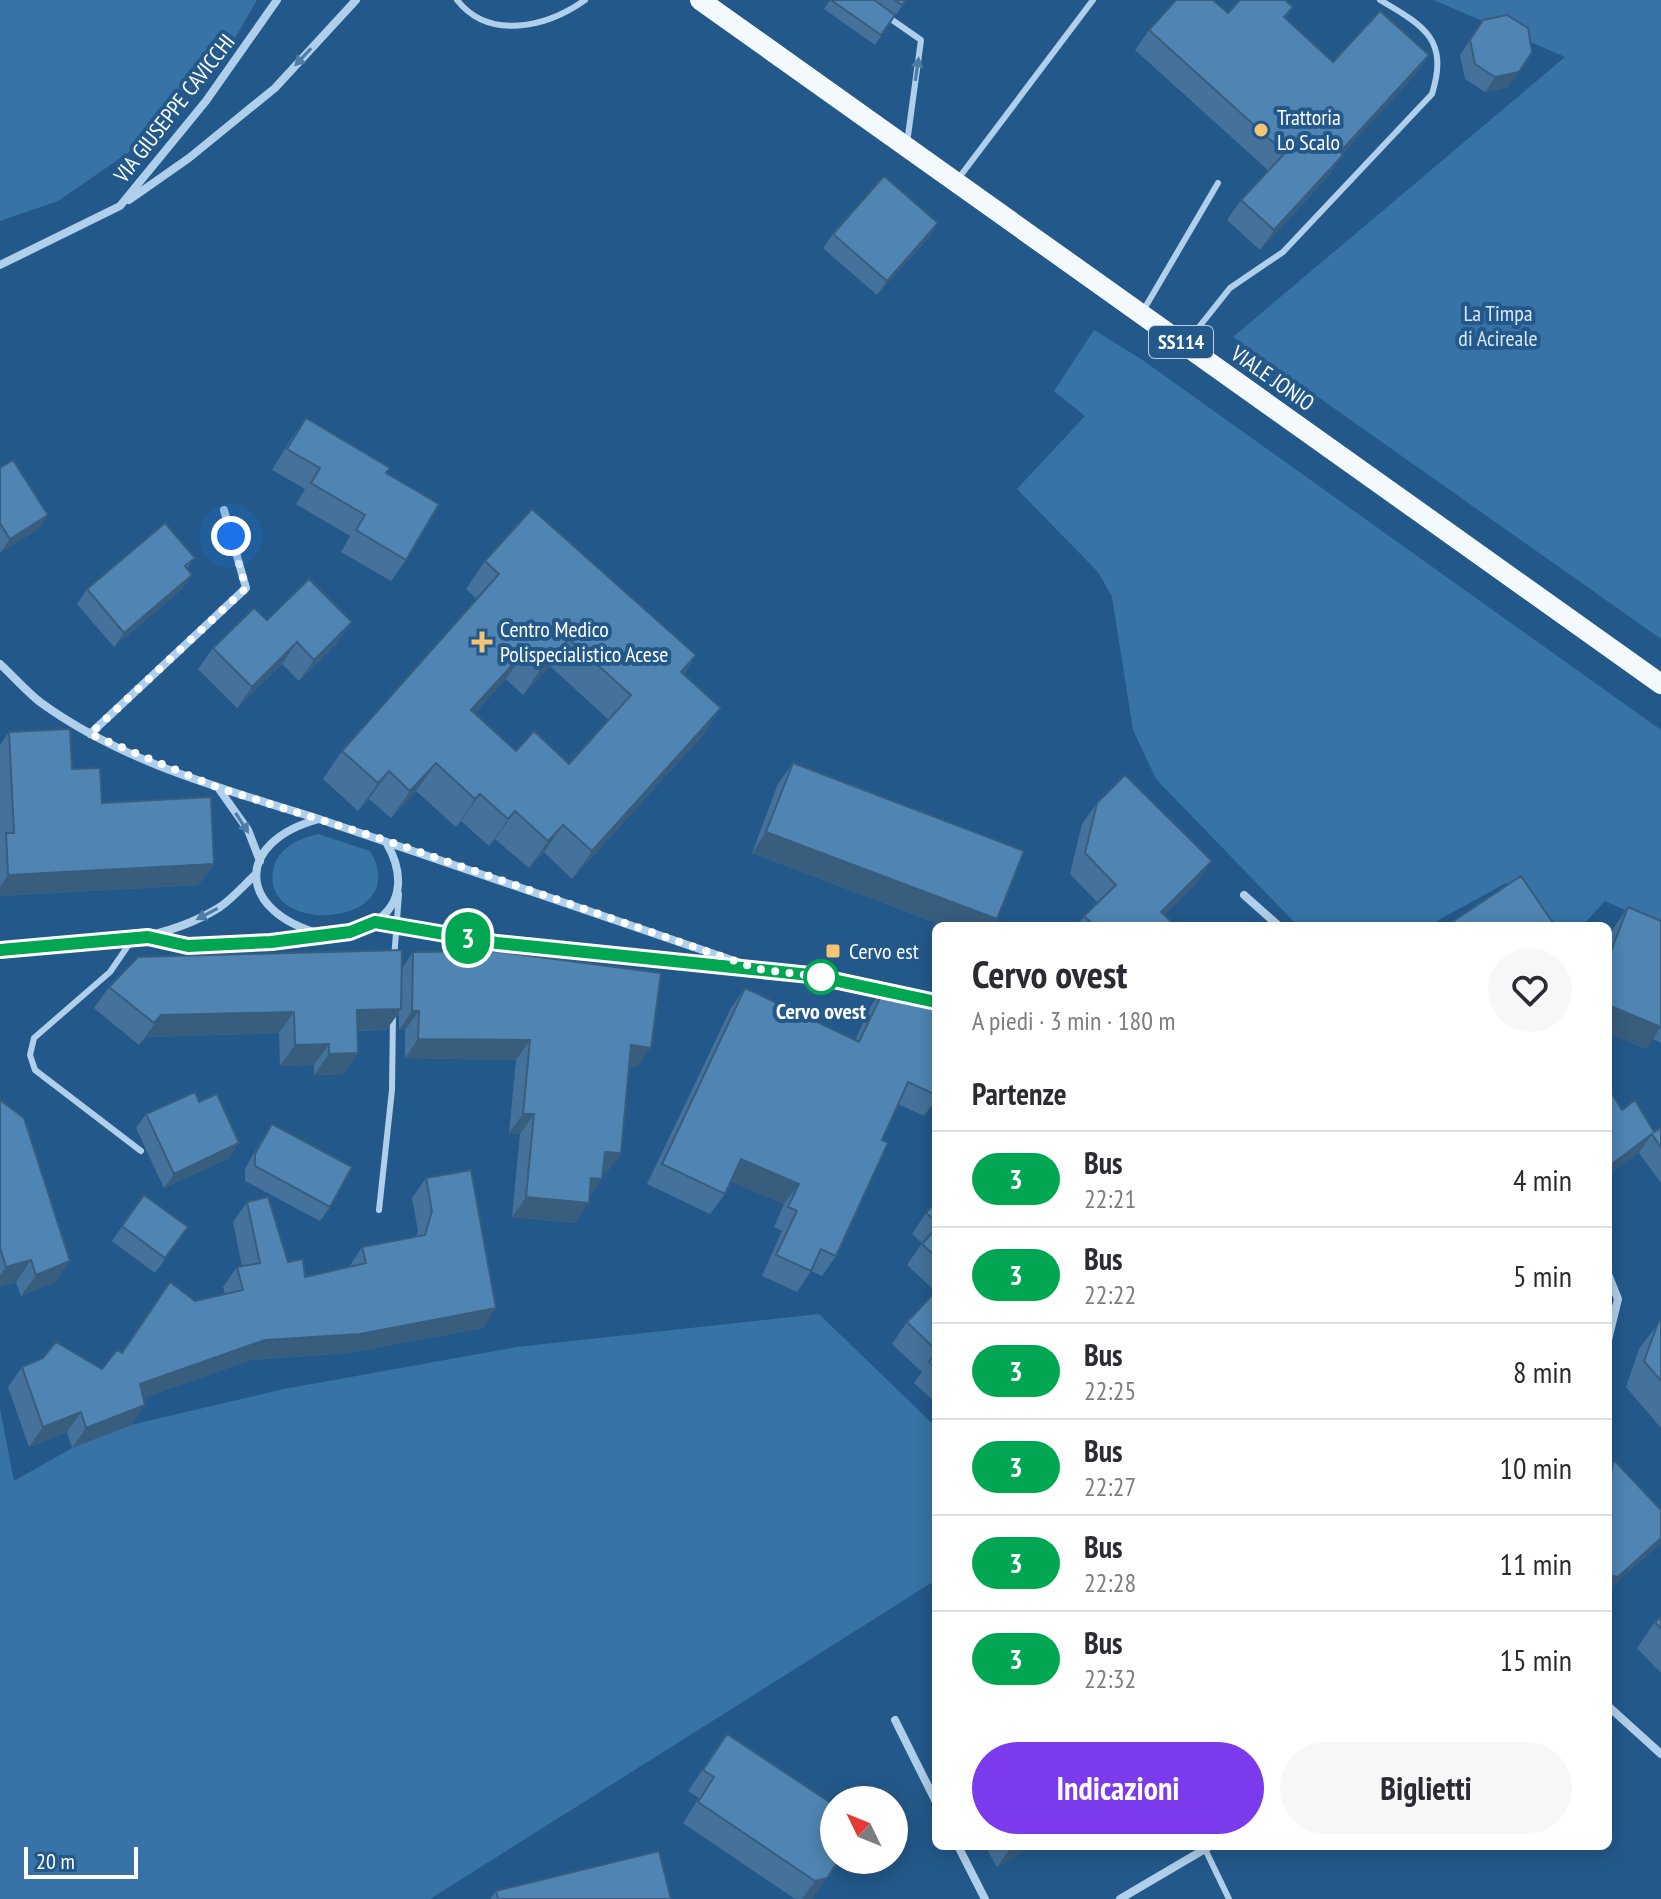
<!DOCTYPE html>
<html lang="it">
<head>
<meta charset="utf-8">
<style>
  body { margin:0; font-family:"PT Sans Narrow",sans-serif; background:#f7f7f7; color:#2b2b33; height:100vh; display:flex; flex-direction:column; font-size:30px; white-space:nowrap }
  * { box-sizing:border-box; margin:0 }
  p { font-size:26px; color:#7c7c81 }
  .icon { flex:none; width:44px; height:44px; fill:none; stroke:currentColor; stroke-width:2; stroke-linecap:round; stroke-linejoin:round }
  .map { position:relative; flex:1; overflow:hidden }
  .drawer { position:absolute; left:932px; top:922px; width:680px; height:928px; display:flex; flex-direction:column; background:#fff; border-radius:12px; box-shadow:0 4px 20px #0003 }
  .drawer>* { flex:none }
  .badge { padding:0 16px; border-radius:26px; font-size:28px; line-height:52px }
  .needle { width:52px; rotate:313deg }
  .buttons { position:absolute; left:820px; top:1786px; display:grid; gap:16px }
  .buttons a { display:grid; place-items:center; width:88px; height:88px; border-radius:50%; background:#fff; box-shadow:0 4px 20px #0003; font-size:40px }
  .scale { position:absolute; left:24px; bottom:20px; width:114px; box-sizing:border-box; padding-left:8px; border:4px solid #fff; border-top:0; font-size:22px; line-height:28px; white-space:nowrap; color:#fff; -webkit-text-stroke:6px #23598a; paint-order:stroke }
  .you { position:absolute; width:40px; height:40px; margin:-20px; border:6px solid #fff; border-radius:50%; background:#1a73e8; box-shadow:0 0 0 12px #1a73e833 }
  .map>.badge { position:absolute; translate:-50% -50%; box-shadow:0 0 0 4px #fff }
  h2 { padding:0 40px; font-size:30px; line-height:72px }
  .round { display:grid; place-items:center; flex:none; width:84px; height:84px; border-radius:42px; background:#f7f7f7 }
  .overview { display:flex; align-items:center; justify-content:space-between; height:136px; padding:0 40px }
  h1 { font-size:38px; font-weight:700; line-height:60px }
  .action { display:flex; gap:16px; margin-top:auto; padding:16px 40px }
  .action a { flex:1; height:92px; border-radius:48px; background:#7c3aed; color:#fff; font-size:32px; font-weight:700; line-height:92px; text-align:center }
  .action a+a { background:#f7f7f7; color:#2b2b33 }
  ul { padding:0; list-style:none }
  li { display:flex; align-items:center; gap:24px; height:96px; padding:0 40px; border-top:2px solid #e1e1e2 }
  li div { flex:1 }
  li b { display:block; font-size:30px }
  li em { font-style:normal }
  li .badge { min-width:88px; font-weight:700; text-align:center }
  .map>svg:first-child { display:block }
  .green { fill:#3773a7 }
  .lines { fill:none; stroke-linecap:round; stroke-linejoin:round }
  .service { stroke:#b0cfea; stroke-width:6 }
  .minor { stroke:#b0cfea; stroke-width:8 }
  .primary { stroke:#f4f9fe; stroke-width:20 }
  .wall { fill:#45729a; fill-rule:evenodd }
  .shaded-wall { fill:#385d7d }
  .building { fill:#5085b3; stroke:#385d7d; stroke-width:2; fill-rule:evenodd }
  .oneway { fill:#4d7ca7 }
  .line-casing { stroke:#fff; stroke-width:18 }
  .line { stroke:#00a651; stroke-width:12 }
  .walk { stroke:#fff; stroke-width:8; stroke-dasharray:0 14.4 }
  .poi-dot { fill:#f5c573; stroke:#23598a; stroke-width:3 }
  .stop-dot { fill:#fff; stroke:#00a651; stroke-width:4 }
  .labels { text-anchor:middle; stroke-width:8; stroke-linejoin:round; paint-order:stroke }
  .shield { fill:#23598a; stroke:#bdcddc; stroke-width:2 }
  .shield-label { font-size:20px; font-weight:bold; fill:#fff }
  .street-label { font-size:22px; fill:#fff; stroke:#23598a }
  .poi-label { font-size:22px; fill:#fff; stroke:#23598a; text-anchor:start }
  .park-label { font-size:22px; fill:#d5e7f8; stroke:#23598a }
  .stop-label { font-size:22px; font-weight:bold; fill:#fff; stroke:#23598a }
</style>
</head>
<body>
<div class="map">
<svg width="1661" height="1899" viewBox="0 0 1661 1899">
  <rect width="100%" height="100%" fill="#23598a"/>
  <path class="green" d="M 0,0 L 257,0 L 235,38 L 184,104 L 135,148 L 58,201 L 0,221 Z
    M 1434,0 L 1661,0 L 1661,639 L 1233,337 L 1565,57 Z
    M 1094,330 L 1141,359 L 1661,730 L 1661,926 L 1605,901 L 1582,926 L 1559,926 L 1506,883 L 1428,926 L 1298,926 L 1156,779 L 1133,730 L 1112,597 L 1098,572 L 1017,489 L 1085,416 L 1054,391 Z
    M 318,834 L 370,851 C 415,927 262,938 273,871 C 277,848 298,839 318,834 Z
    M 819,1314 L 936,1427 L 936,1580 L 430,1899 L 0,1899 L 0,1409 L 14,1481 L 72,1448 L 131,1425 L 284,1389 L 517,1347 Z"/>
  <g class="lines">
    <path class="service" d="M 457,0 C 489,41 547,27 585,0
      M 888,17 L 921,40 L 907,143
      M 958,179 L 1093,0
      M 1143,311 L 1218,183
      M 1187,342 L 1230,288 L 1283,252 L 1432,94 C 1449,39 1424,26 1380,0
      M 132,940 L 110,972 L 34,1038 L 30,1055 L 35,1070 L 141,1151
      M 394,959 L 399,894
      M 379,1210 L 392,1090 L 393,1014
      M 1205,1849 L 1229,1899"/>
    <path class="minor" d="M 129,200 L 189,158 L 275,88 L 356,0
      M 0,265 L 120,206 L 206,101 L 277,0
      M 0,664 C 13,676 26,691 40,702 C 122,762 223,789 319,819
      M 90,734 L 246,588 L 224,510
      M 219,789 L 248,830 L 260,861
      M 1244,895 L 1279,926
      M 375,922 L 497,943 L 810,975 L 936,1002
      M 321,934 C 236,911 234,842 319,819 L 758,969
      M 148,937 C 161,940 176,946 190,946 C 225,948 347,939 374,922 C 406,903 402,869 386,842
      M 0,950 C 74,944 155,948 220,907 C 233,898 245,884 256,874
      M 1608,1274 L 1618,1299 L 1608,1340
      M 1608,1706 L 1661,1754
      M 895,1720 L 936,1802
      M 958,1846 L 985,1899
      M 1120,1899 L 1210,1846"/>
    <path class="primary" d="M 700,0 L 1661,684"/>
  </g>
  <path class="wall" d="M 830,0 L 874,0 L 895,15 L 875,45 L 824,9 Z
    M 874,0 L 906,0 L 896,15 Z
    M 1293,7 L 1285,18 L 1333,62 L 1429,55 L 1415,75 L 1342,154 L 1329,175 L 1260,250 L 1227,220 L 1241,200 L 1269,171 L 1135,50 L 1149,30 L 1228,13 Z
    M 1483,20 L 1508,87 L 1485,92 L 1465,79 L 1460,55 Z
    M 938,223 L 928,238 L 877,295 L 823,248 L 833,234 Z
    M 306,418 L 386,473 L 406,560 L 391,581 L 341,552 L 350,536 L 296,504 L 305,489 L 272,470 L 291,439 Z
    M 0,468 L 48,515 L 38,529 L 0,553 Z
    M 195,558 L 187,568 L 182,589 L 114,647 L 77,604 L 87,589 Z
    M 485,561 L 696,655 L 684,674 L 721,708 L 702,736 L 572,879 L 544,852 L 529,868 L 495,839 L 489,846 L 461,821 L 456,827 L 416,791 L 391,818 L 369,799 L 358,811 L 323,779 L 342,751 L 477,599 L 466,589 ZM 550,666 L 609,720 L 569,764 L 516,751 L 475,713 L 506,679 L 523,695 Z
    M 267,620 L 337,643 L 299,681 L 282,664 L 237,708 L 198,669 L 213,648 Z
    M 9,732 L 72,769 L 102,803 L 199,885 L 0,896 L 0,745 Z
    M 793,763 L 997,919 L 993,926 L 944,926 L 752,853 L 778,784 Z
    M 1097,803 L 1212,861 L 1197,882 L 1164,915 L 1172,922 L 1169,926 L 1077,926 L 1084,916 L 1098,903 L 1070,874 L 1082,824 Z
    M 1628,907 L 1661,921 L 1661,1043 L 1653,1039 L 1646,1049 L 1608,1033 L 1608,942 L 1613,929 Z
    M 413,952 L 637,1067 L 629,1066 L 607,1173 L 603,1172 L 575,1223 L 512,1217 L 520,1134 L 509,1133 L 516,1060 L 405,1058 L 405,1030 L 399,1030 L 399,1013 L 386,1030 L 357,1031 L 358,1053 L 343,1074 L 314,1075 L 314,1065 L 280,1066 L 279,1033 L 146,1037 L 139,1045 L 94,1008 L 109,987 L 402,968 Z
    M 886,985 L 936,1008 L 936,1109 L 931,1106 L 924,1116 L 898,1104 L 882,1140 L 836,1256 L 822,1276 L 811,1271 L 797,1292 L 762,1276 L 782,1231 L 774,1227 L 784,1204 L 730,1181 L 725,1194 L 710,1214 L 647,1184 L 731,1008 L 745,988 L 855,1040 L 871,1006 Z
    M 0,1100 L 55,1282 L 21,1296 L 16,1282 L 0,1286 Z
    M 1622,1110 L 1654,1132 L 1661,1128 L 1661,1183 L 1639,1153 Z
    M 146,1114 L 229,1158 L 164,1188 L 136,1128 Z
    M 272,1124 L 330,1207 L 320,1221 L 245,1181 L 245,1169 L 262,1139 Z
    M 426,1178 L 483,1328 L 347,1353 L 251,1360 L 143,1398 L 145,1405 L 131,1425 L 72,1448 L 67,1432 L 29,1447 L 8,1387 L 22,1367 L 102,1369 L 121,1353 L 195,1301 L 225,1294 L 223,1287 L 237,1267 L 242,1266 L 233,1222 L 247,1202 L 288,1262 L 305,1277 L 349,1267 L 362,1247 L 416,1237 L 418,1231 L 412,1198 Z
    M 144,1195 L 188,1227 L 155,1273 L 112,1241 Z
    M 936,1202 L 936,1403 L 914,1383 L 922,1372 L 892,1344 L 907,1322 L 936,1292 L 907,1265 L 922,1243 L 912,1234 L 926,1213 Z
    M 1661,1320 L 1661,1428 L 1626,1387 L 1639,1349 Z
    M 1614,1460 L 1608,1591 L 1608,1469 Z
    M 1661,1617 L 1661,1673 L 1637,1648 L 1655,1622 Z
    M 727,1734 L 834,1805 L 812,1899 L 795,1899 L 683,1823 L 699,1798 L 688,1791 Z
    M 985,1846 L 1033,1846 L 997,1867 Z
    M 496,1891 L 671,1899 L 490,1899 Z"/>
  <path class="shaded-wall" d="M 1429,55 L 1415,75 L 1326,172 L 1340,152 Z
    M 1519,72 L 1508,87 L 1485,92 L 1495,77 Z
    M 1343,155 L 1329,175 L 1260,250 L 1274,230 Z
    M 938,223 L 928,238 L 877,295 L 887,281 Z
    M 48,515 L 38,529 L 0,553 L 10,539 Z
    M 192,575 L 182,589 L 114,647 L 124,633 Z
    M 352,622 L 337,643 L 299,681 L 314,660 Z
    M 569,639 L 550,666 L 523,695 L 542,667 Z
    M 297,642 L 282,664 L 237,708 L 252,687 Z
    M 525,651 L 506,679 L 452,738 L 471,710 Z
    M 696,655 L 677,683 L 681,672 Z
    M 721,708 L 702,736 L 572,879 L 592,851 Z
    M 436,763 L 416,791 L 391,818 L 410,791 Z
    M 389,771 L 369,799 L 358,811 L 378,783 Z
    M 480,794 L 461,821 L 456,827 L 475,799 Z
    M 515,811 L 495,839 L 489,846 L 508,819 Z
    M 563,825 L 544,852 L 529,868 L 548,841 Z
    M 766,832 L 997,919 L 993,926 L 944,926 L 752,853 Z
    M 1212,861 L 1197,882 L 1154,926 L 1161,912 Z
    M 214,864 L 199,885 L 0,896 L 0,887 L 8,875 Z
    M 1608,1005 L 1661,1027 L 1646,1049 L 1608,1033 Z
    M 401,1009 L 386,1030 L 342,1031 L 357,1010 Z
    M 412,1011 L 419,1011 L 405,1030 L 399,1030 Z
    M 294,1012 L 279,1033 L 146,1037 L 139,1045 L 161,1015 Z
    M 418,1039 L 530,1040 L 516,1060 L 405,1058 Z
    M 329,1044 L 314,1065 L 280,1066 L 295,1045 Z
    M 631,1045 L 651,1048 L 637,1067 L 617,1065 Z
    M 358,1053 L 343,1074 L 314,1075 L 329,1054 Z
    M 523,1114 L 534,1114 L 520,1134 L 509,1133 Z
    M 1652,1134 L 1639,1153 L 1608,1175 L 1608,1167 Z
    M 239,1143 L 229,1158 L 164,1188 L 174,1174 Z
    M 605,1152 L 621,1153 L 607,1173 L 591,1172 Z
    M 741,1159 L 799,1184 L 784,1204 L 726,1180 Z
    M 591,1178 L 602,1179 L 588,1199 Z
    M 526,1197 L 589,1203 L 575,1223 L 512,1217 Z
    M 31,1260 L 16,1282 L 0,1286 L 0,1276 L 6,1267 Z
    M 70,1261 L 55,1282 L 21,1296 L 36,1275 Z
    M 496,1308 L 483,1328 L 347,1353 L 251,1360 L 126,1404 L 140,1384 L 265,1340 Z
    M 145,1405 L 131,1425 L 72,1448 L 86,1428 Z
    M 81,1412 L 67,1432 L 29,1447 L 43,1427 Z
    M 1661,1538 L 1661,1543 L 1608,1591 L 1608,1575 Z
    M 1012,1846 L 1033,1846 L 997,1867 Z
    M 827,1878 L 812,1899 L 802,1899 L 815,1881 Z"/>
  <path class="building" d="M 831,0 L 874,0 L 895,15 L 881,35 Z
    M 895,0 L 906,0 L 902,5 Z
    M 1176,0 L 1213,0 L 1228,13 L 1240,0 L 1285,0 L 1293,7 L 1284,17 L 1333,62 L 1380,11 L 1429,55 L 1340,152 L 1343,155 L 1274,230 L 1241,200 L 1285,153 L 1149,30 Z
    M 1507,15 L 1528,28 L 1532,52 L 1519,72 L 1495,77 L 1475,64 L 1470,40 L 1483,20 Z
    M 884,176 L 938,223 L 887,281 L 833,234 Z
    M 306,418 L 390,468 L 386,473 L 439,504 L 406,560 L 356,530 L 365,515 L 311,483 L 320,468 L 287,449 Z
    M 13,460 L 48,515 L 10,539 L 0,523 L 0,468 Z
    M 532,509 L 696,655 L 681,672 L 721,708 L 592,851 L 563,825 L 548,841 L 515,811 L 508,819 L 480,794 L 475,799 L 436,763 L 410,791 L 389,771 L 378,783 L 342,751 L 499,574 L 485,561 ZM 569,639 L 631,695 L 569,764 L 534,731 L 516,751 L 471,710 L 525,651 L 542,667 Z
    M 165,523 L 195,558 L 185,566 L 192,575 L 124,633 L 87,589 Z
    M 309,579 L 352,622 L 314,660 L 297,642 L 252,687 L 213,648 L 254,608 L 267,620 Z
    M 70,729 L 72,769 L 100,768 L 102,803 L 211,797 L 214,864 L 8,875 L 6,833 L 14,833 L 9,732 Z
    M 793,763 L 1024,851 L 997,919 L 766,832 Z
    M 1125,775 L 1212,861 L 1161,912 L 1172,922 L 1168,926 L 1095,926 L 1084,916 L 1116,885 L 1085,853 L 1097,803 Z
    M 1521,876 L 1555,926 L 1446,926 Z
    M 1628,907 L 1661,921 L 1661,1027 L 1608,1005 L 1608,959 Z
    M 402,950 L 401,1009 L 357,1010 L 358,1053 L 329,1054 L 329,1044 L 295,1045 L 294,1012 L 161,1015 L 154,1023 L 109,987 L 138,957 Z
    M 493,951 L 661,973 L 651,1048 L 631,1045 L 621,1153 L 605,1152 L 602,1179 L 591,1178 L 589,1203 L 526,1197 L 534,1114 L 523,1114 L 530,1040 L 418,1039 L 419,1011 L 412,1011 L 413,952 Z
    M 886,985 L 936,1008 L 936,1095 L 908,1082 L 882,1140 L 888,1143 L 836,1256 L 821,1249 L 811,1271 L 776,1255 L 797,1211 L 788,1207 L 799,1184 L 741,1159 L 725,1194 L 662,1164 L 745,988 L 859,1042 Z
    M 1608,1087 L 1622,1110 L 1635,1100 L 1654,1132 L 1661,1128 L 1661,1148 L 1652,1134 L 1608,1167 Z
    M 195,1092 L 199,1102 L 217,1094 L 239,1143 L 174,1174 L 146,1114 Z
    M 0,1100 L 24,1118 L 70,1261 L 36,1275 L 31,1260 L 6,1267 L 0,1248 Z
    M 272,1124 L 352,1167 L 330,1207 L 255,1166 L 255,1154 Z
    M 471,1170 L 496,1308 L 360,1334 L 265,1340 L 140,1384 L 145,1405 L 86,1428 L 81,1412 L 43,1427 L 22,1367 L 43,1358 L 56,1342 L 102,1369 L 117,1350 L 122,1353 L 170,1282 L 195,1301 L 243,1290 L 237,1267 L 260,1263 L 247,1202 L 268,1197 L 288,1262 L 303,1259 L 305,1277 L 366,1263 L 362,1247 L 425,1235 L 432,1211 L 426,1178 Z
    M 144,1195 L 188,1227 L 165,1258 L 122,1226 Z
    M 936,1202 L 936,1221 L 926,1213 Z
    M 936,1228 L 936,1257 L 922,1244 Z
    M 936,1291 L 936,1350 L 907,1322 Z
    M 1661,1320 L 1661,1381 L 1644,1361 L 1658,1323 Z
    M 936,1354 L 936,1368 L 929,1362 Z
    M 1614,1460 L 1661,1510 L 1661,1538 L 1618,1577 L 1608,1575 L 1608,1487 Z
    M 1661,1617 L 1661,1629 L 1655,1622 Z
    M 727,1734 L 834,1805 L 834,1860 L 839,1860 L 827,1878 L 815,1881 L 698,1802 L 714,1777 L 703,1770 Z
    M 659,1851 L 671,1899 L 498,1899 L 496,1891 Z"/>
  <defs><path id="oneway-solid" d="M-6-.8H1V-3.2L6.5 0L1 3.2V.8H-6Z" transform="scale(2)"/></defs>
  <g class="oneway">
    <use href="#oneway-solid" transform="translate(303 57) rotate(133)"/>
    <use href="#oneway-solid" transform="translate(917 69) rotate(-82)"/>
    <use href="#oneway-solid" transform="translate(242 823) rotate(57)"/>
    <use href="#oneway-solid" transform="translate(207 914) rotate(152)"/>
  </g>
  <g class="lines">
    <g class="line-casing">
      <path id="line" d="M 0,950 L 148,937 L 188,946 L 271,942 L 350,932 L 375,922 L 497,943 L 810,975 L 936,1002"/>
    </g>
    <use href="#line" class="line"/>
    <path class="walk" d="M 231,536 L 246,588 L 90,734 L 219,788 L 385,840 L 758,969 L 821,977"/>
  </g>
  <g class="poi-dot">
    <circle cx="1261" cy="130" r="8"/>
    <path d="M478 630h8v8h8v8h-8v8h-8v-8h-8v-8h8z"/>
    <rect x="825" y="943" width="16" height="16" rx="4"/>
  </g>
  <circle class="stop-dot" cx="821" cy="977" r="16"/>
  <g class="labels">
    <rect class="shield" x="1149" y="326" width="64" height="32" rx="6"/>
    <g class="shield-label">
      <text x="1181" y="349">SS114</text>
    </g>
    <g class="street-label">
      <text transform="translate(174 108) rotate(-52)" y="8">VIA GIUSEPPE CAVICCHI</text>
      <text transform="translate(1273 378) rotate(35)" y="8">VIALE JONIO</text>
    </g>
    <g class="poi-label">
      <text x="1277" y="125">Trattoria<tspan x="1277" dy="25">Lo Scalo</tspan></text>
      <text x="500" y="637">Centro Medico<tspan x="500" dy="25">Polispecialistico Acese</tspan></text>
      <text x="849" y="959">Cervo est</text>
    </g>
    <g class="park-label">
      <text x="1498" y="321">La Timpa<tspan x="1498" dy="25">di Acireale</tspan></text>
    </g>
    <g class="stop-label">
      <text x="821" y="1019">Cervo ovest</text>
    </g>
  </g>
</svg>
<div class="buttons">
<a><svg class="needle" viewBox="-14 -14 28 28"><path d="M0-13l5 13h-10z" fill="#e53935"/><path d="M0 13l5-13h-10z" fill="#7c7c81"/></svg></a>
</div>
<div class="scale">20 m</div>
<div class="you" style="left:231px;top:536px"></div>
<b class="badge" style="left:468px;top:938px;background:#00a651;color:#fff">3</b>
<section class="drawer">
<div class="overview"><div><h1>Cervo ovest</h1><p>A piedi · 3 min · 180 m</p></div><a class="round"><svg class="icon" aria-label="heart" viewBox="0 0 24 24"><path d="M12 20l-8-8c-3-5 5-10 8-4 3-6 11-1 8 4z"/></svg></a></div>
<h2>Partenze</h2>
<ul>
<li><span class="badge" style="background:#00a651;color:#fff">3</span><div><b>Bus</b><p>22:21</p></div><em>4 min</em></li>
<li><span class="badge" style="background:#00a651;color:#fff">3</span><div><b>Bus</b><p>22:22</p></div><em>5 min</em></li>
<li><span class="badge" style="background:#00a651;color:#fff">3</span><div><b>Bus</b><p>22:25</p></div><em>8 min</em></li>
<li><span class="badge" style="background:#00a651;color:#fff">3</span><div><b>Bus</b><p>22:27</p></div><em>10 min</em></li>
<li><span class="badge" style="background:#00a651;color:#fff">3</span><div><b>Bus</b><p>22:28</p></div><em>11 min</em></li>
<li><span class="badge" style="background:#00a651;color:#fff">3</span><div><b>Bus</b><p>22:32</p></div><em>15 min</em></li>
</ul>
<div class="action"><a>Indicazioni</a><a>Biglietti</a></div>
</section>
</div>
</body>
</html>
